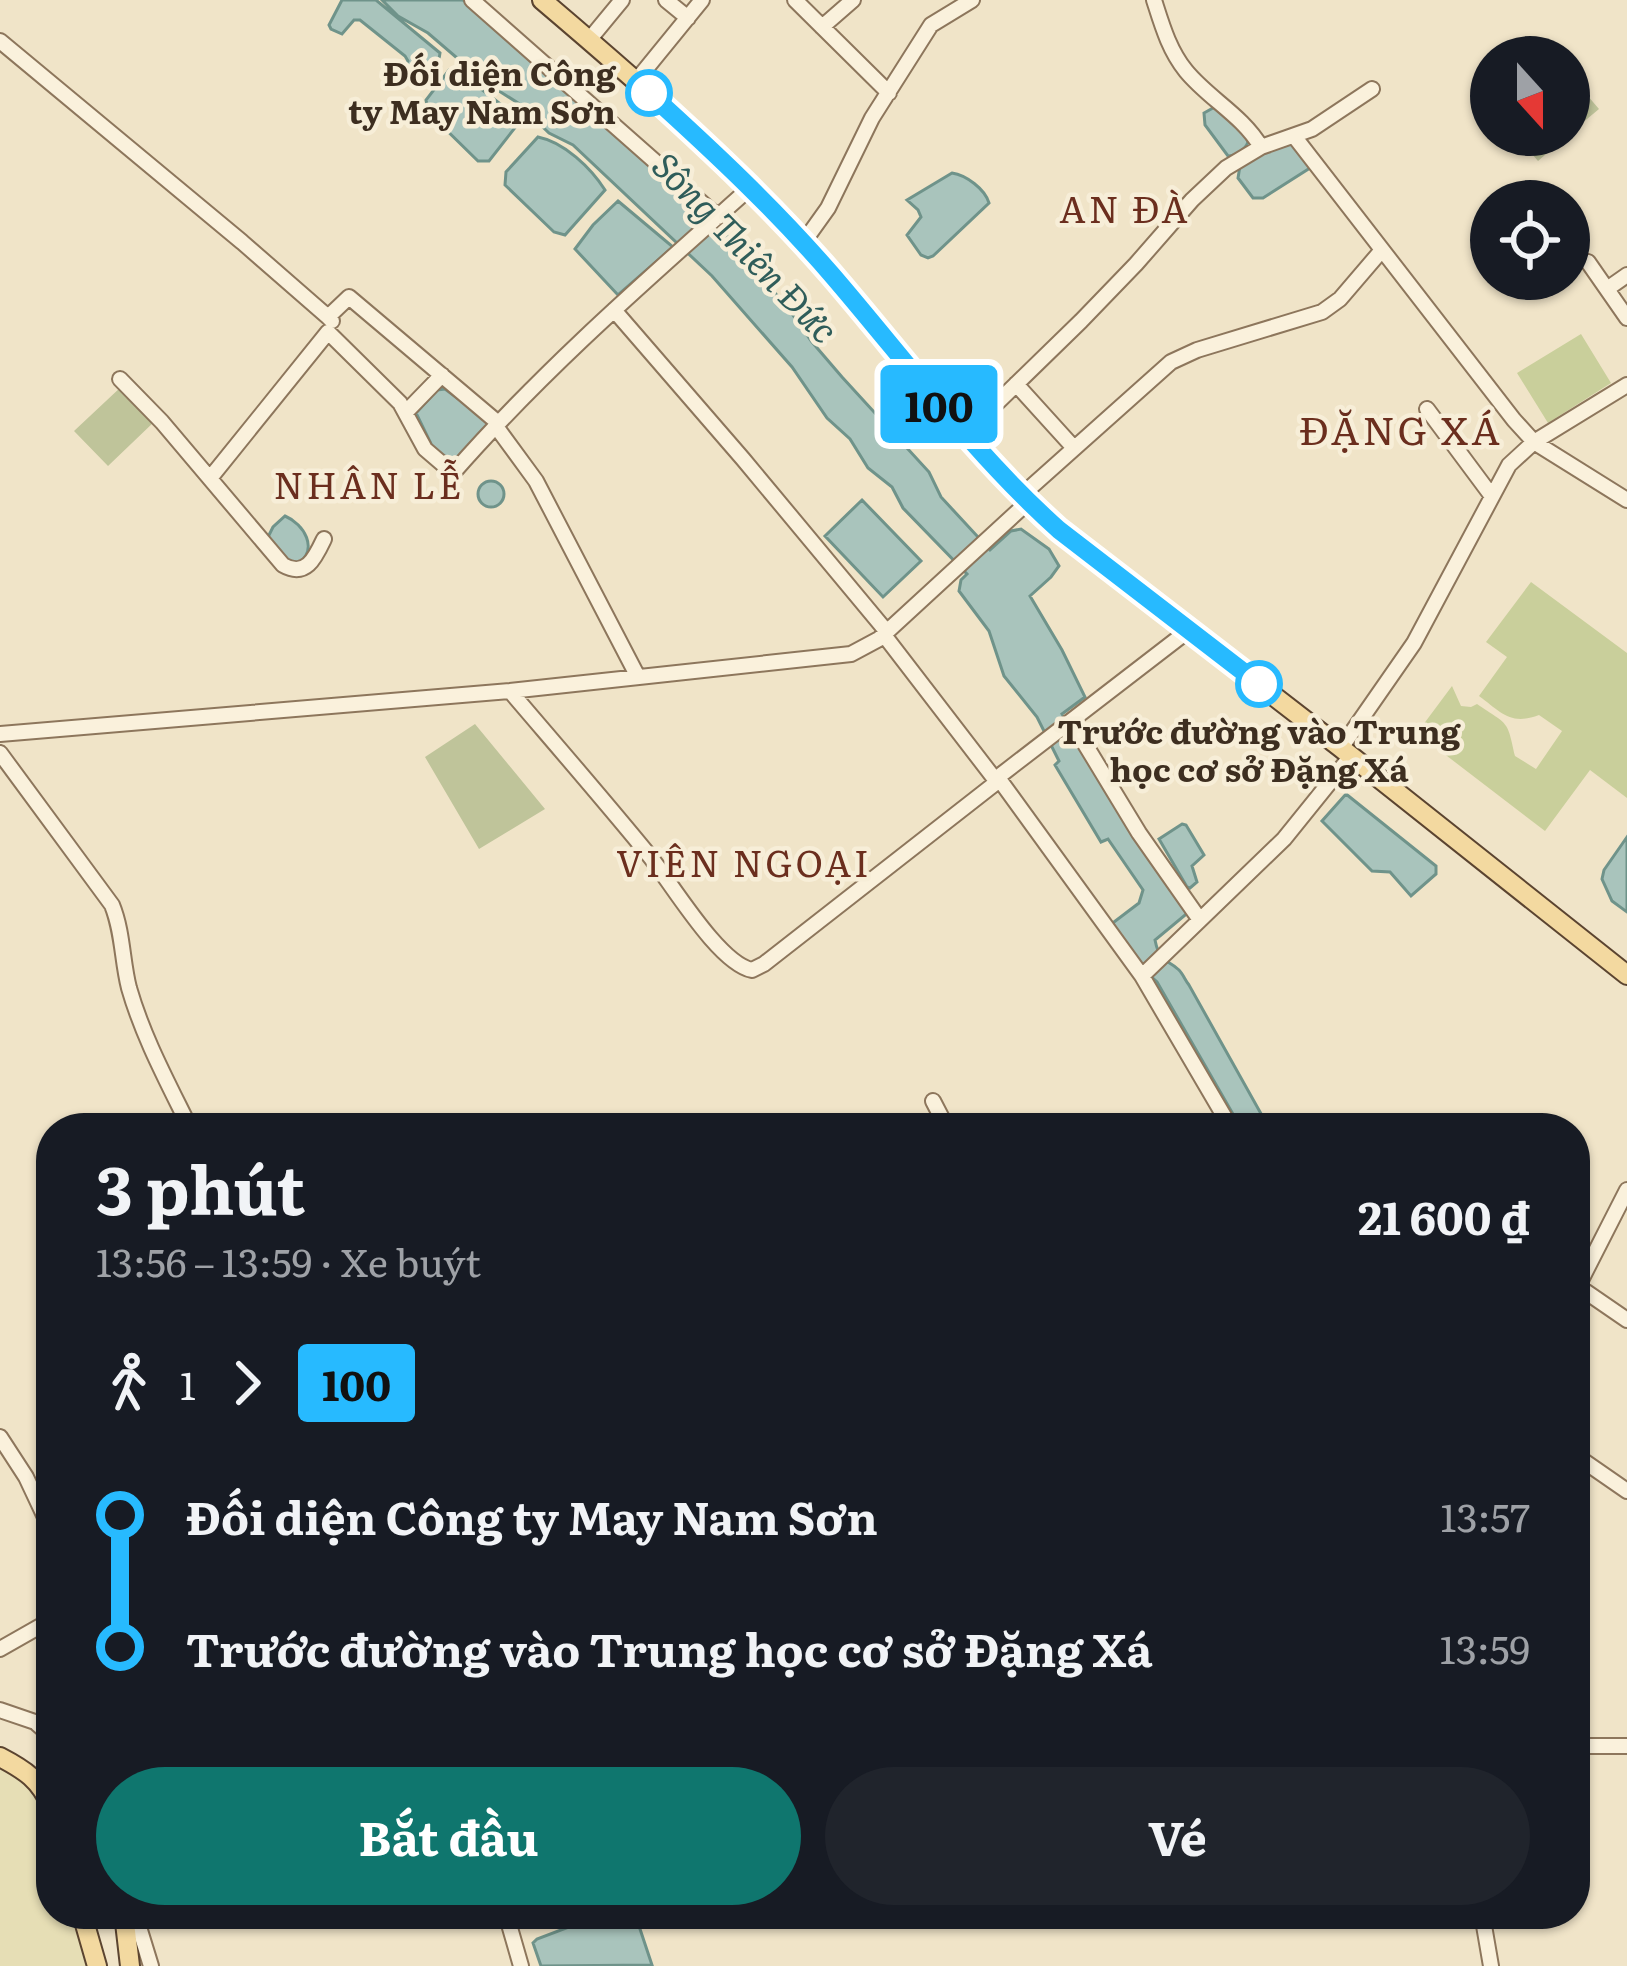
<!DOCTYPE html>
<html lang="vi">
<head>
<meta charset="utf-8">
<style>
  body { margin:0; font-family:Literata,serif; background:#20242c; color:#f1f3f6; height:100vh; display:flex; flex-direction:column; font-size:45px; white-space:nowrap }
  * { box-sizing:border-box; margin:0 }
  p { font-size:39px; color:#9ea1a6 }
  .icon { flex:none; width:66px; height:66px; fill:none; stroke:currentColor; stroke-width:2; stroke-linecap:round; stroke-linejoin:round }
  .map { position:relative; flex:1; overflow:hidden }
  .details { position:absolute; left:36px; top:1113px; width:1554px; height:816px; display:flex; flex-direction:column; background:#171b24; border-radius:48px; box-shadow:0 3px 9px #0004 }
  .details>* { flex:none }
  .badge { padding:0 24px; border-radius:9px; font-size:42px; line-height:78px }
  .needle { width:78px; rotate:159deg }
  .buttons { position:absolute; left:1470px; top:36px; display:grid; gap:24px }
  .buttons a { display:grid; place-items:center; width:120px; height:120px; border-radius:50%; background:#171b24; box-shadow:0 3px 9px #0004; font-size:60px }
  .map>.badge { position:absolute; translate:-50% -50%; box-shadow:0 0 0 6px #fff }
  .legs { display:flex; align-items:center; gap:18px; height:132px; padding:0 60px; font-size:39px }
  .legs p { margin-inline-start:auto }
  .head { display:flex; align-items:center; justify-content:space-between; height:204px; padding:0 60px }
  h1 { font-size:66px; font-weight:700; line-height:90px }
  .cta { display:flex; gap:24px; margin-top:auto; padding:24px 60px }
  .cta a { flex:1; height:138px; border-radius:72px; background:#0f766e; color:#fff; font-size:48px; font-weight:700; line-height:138px; text-align:center }
  .cta a+a { background:#20242c; color:#f1f3f6 }
  ul { padding:0 60px; list-style:none }
  li { display:flex; align-items:center; gap:42px; height:132px; font-size:45px }
  li i { display:grid; place-items:center; width:18px; height:100%; margin:0 15px; background:currentColor }
  li i::after { content:''; width:30px; height:30px; margin:-15px; border:9px solid; border-radius:50%; background:#171b24 }
  li p { margin-inline-start:auto }
  li:first-child i { background:linear-gradient(#0000 50%,currentColor 0) }
  li:last-child i { background:linear-gradient(currentColor 50%,#0000 0) }
  .map>svg:first-child { display:block }
  .farmland { fill:#e6deb5 }
  .green { fill:#c9cf9b }
  .cemetery { fill:#bfc49a }
  .water { fill:#a9c4bc; stroke:#6f938a; stroke-width:3 }
  .lines { fill:none; stroke-linecap:round; stroke-linejoin:round }
  .minor-casing { stroke:#8d765c; stroke-width:18 }
  .major-casing { stroke:#5b4430; stroke-width:22 }
  .minor { stroke:#faf1dc; stroke-width:14 }
  .major { stroke:#f3d9a0; stroke-width:18 }
  .line-1-casing { stroke:#fff; stroke-width:27 }
  .line-1 { stroke:#27baff; stroke-width:18 }
  .stop-1-dot { fill:#fff; stroke:#27baff; stroke-width:6 }
  .labels { text-anchor:middle; stroke-width:9; stroke-linejoin:round; paint-order:stroke }
  .stop-label { font-size:33px; font-weight:bold; fill:#3d2e20; stroke:#f7eed8; text-anchor:end }
  .neighbourhood-label { font-size:36px; letter-spacing:3px; fill:#6b2e1e; stroke:#f7eed8 }
  .water-label { font-size:36px; font-style:italic; fill:#2f5d5a; stroke:#f7eed8 }
  .quarter-label { font-size:39px; letter-spacing:3px; fill:#6b2e1e; stroke:#f7eed8 }
</style>
</head>
<body>
<div class="map">
<svg width="1627" height="1966" viewBox="0 0 1627 1966">
  <rect width="100%" height="100%" fill="#f0e4c8"/>
  <path class="farmland" d="M 0,1766 L 29,1773 L 51,1835 L 51,1914 L 79,1914 L 97,1966 L 0,1966 Z"/>
  <path class="green" d="M 1581,334 L 1611,383 L 1548,423 L 1517,373 Z
    M 1531,582 L 1627,653 L 1627,798 L 1590,770 L 1545,831 L 1417,733 L 1452,686 L 1461,706 L 1471,707 L 1477,704 C 1509,726 1507,719 1515,756 L 1536,769 L 1562,731 L 1539,715 C 1510,726 1501,712 1479,696 L 1507,657 L 1486,642 Z"/>
  <path class="cemetery" d="M 1581,88 L 1599,109 L 1569,134 L 1569,98 Z
    M 1526,135 L 1568,135 L 1538,161 L 1520,140 Z
    M 122,386 L 155,421 L 108,466 L 74,431 Z
    M 475,724 L 545,809 L 479,849 L 425,757 Z"/>
  <path class="water" d="M 342,0 L 376,0 L 440,53 C 439,66 426,79 416,87 L 400,73 L 408,61 L 405,56 L 360,20 L 354,20 L 342,34 L 331,29 L 329,25 Z
    M 382,0 L 463,0 L 478,12 L 733,241 L 742,251 L 753,274 L 761,278 L 785,304 L 812,342 L 842,377 L 929,472 L 941,497 L 990,550 L 1011,531 L 1021,529 L 1049,549 L 1059,566 L 1051,577 L 1030,596 L 1062,650 L 1085,697 L 1062,714 L 1127,823 L 1190,911 L 1155,940 C 1160,964 1166,958 1179,970 C 1183,974 1185,980 1189,985 L 1269,1128 L 1241,1128 L 1157,982 L 1144,970 L 1110,925 L 1139,903 L 1143,890 L 1108,839 L 1101,842 L 1055,765 L 1059,761 L 1037,717 L 1004,676 L 989,631 L 959,591 L 961,580 L 967,574 L 903,508 L 892,487 L 868,468 L 850,439 L 827,418 L 792,367 L 712,276 L 573,145 L 549,133 L 518,103 L 485,82 L 428,33 L 398,16 Z
    M 449,70 L 463,75 L 521,120 L 489,161 L 478,161 L 429,113 L 426,100 Z
    M 1213,108 L 1218,108 L 1244,133 L 1248,142 C 1246,149 1236,156 1228,156 L 1205,125 L 1204,113 Z
    M 538,137 C 564,142 591,168 605,190 L 565,235 L 554,232 L 505,185 L 506,172 Z
    M 1294,142 L 1310,168 L 1263,198 L 1253,198 L 1238,178 L 1240,166 L 1276,145 Z
    M 952,173 C 966,175 985,189 989,203 L 933,256 L 928,258 L 921,255 L 907,235 L 921,217 L 918,210 L 907,200 Z
    M 618,201 L 673,247 L 618,295 L 575,249 L 593,225 Z
    M 445,389 L 487,420 L 488,428 L 460,457 L 448,462 L 434,450 L 416,413 L 437,390 Z
    M478 494a13 13 0 1 1 26 0a13 13 0 1 1-26 0Z
    M 862,500 L 921,561 L 883,597 L 825,536 Z
    M 285,516 C 304,524 319,549 298,564 L 288,563 L 268,537 L 273,527 Z
    M 1346,794 L 1436,866 L 1436,874 L 1411,896 L 1390,872 L 1372,871 L 1322,821 Z
    M 1182,824 L 1186,825 L 1204,855 L 1192,866 L 1197,882 L 1190,888 L 1187,887 L 1159,839 Z
    M 1627,837 L 1627,912 L 1612,901 L 1602,879 L 1604,870 Z
    M 603,1914 L 635,1914 L 652,1965 L 541,1966 L 533,1943 L 537,1939 Z"/>
  <g class="lines">
    <g class="minor-casing">
      <path id="minor" d="M 472,0 L 718,217
        M 666,0 L 688,18
        M 795,0 L 889,93
        M 1154,0 C 1162,25 1169,50 1186,71 C 1209,99 1242,115 1261,147
        M 822,27 L 853,0
        M 589,40 L 622,0
        M 0,41 L 242,242 L 328,317
        M 636,81 L 702,0
        M 1294,136 L 1514,420 L 1534,442 L 1627,500
        M 803,243 L 828,208 L 872,118 L 931,25 L 972,0
        M 1588,262 L 1627,318
        M 1607,289 L 1627,275
        M 614,310 L 743,459 L 887,632
        M 332,321 L 328,317 L 349,297 L 497,422
        M 120,379 L 162,422 L 283,565 C 306,578 315,558 324,539
        M 1016,384 L 1074,448
        M 1427,409 L 1491,495
        M 407,411 L 442,375
        M 495,425 L 536,481 L 638,677
        M 965,434 L 1081,321 L 1136,264 L 1192,200 L 1226,168 L 1261,147 L 1312,129 L 1372,89
        M 211,477 L 328,332 L 400,403 L 425,449 L 453,473 C 544,369 649,278 752,186
        M 1022,495 L 1171,362 L 1197,350 L 1322,312 L 1340,299 L 1382,250
        M 884,635 L 997,782
        M 510,691 C 556,745 603,799 648,854 C 671,882 718,963 752,970 L 764,964 L 997,782 L 1002,774 L 1189,630
        M 1071,721 L 1139,833 L 1200,920
        M 0,734 L 510,691 L 851,654 L 879,639 L 1028,502
        M 1341,748 L 1414,643 L 1509,465 L 1534,442 L 1627,385
        M 0,753 L 112,905 C 123,932 122,961 129,988 C 143,1037 168,1083 190,1128
        M 999,779 L 1142,976 L 1231,1128
        M 1142,976 L 1284,839 L 1351,756
        M 933,1101 L 947,1128
        M 1579,1287 L 1627,1320
        M 1575,1292 L 1627,1190
        M 0,1437 L 26,1477 L 51,1530
        M 1575,1455 L 1627,1491
        M 0,1649 L 51,1620
        M 0,1710 L 35,1722 L 51,1736
        M 1575,1746 L 1627,1746
        M 135,1914 L 151,1966
        M 506,1914 L 521,1966
        M 1482,1914 L 1491,1966"/>
    </g>
    <g class="major-casing">
      <path id="major" d="M 542,0 C 642,85 741,171 828,270 C 905,357 972,453 1059,530 L 1341,748 L 1627,975
        M 0,1757 C 25,1770 40,1780 51,1806
        M 82,1914 L 97,1966
        M 124,1914 L 130,1966"/>
    </g>
    <use href="#minor" class="minor"/>
    <use href="#major" class="major"/>
  </g>
  <g class="lines">
    <g class="line-1-casing">
      <path id="line-1" d="M 649,93 C 713,151 775,209 832,275 C 906,361 974,454 1059,530 L 1259,684"/>
    </g>
    <use href="#line-1" class="line-1"/>
  </g>
  <g class="stop-1-dot">
    <circle cx="649" cy="93" r="21"/>
    <circle cx="1259" cy="684" r="21"/>
  </g>
  <g class="labels">
    <g class="stop-label">
      <text x="616" y="86">Đối diện Công<tspan x="616" dy="38">ty May Nam Sơn</tspan></text>
      <text x="1259" y="744" text-anchor="middle">Trước đường vào Trung<tspan x="1259" dy="38">học cơ sở Đặng Xá</tspan></text>
    </g>
    <g class="neighbourhood-label">
      <text x="1125" y="223">AN ĐÀ</text>
      <text x="369" y="499">NHÂN LỄ</text>
      <text x="744" y="877">VIÊN NGOẠI</text>
    </g>
    <g class="water-label">
      <text transform="translate(745 248) rotate(46)" y="13">Sông Thiên Đức</text>
    </g>
    <g class="quarter-label">
      <text x="1401" y="445">ĐẶNG XÁ</text>
    </g>
  </g>
</svg>
<div class="buttons">
<a><svg class="needle" viewBox="-14 -14 28 28"><path d="M0-13l5 13h-10z" fill="#e53935"/><path d="M0 13l5-13h-10z" fill="#9ea1a6"/></svg></a>
<a><svg class="icon" aria-label="locate" viewBox="0 0 24 24"><circle cx="12" cy="12" r="6"/><path d="M12 2v4M12 18v4M2 12h4M18 12h4"/></svg></a>
</div>
<b class="badge" style="left:939px;top:404px;background:#27baff;color:#111">100</b>
<section class="details">
<div class="head"><div><h1>3 phút</h1><p>13:56 – 13:59 · Xe buýt</p></div><b>21 600 ₫</b></div>
<div class="legs"><svg class="icon" aria-label="walk" viewBox="0 0 24 24"><circle cx="13" cy="4" r="2"/><path d="M13 8l-2 6 4 7M11 14l-3 7M7 12l3-4h3l4 4"/></svg>1<svg class="icon" aria-label="forward" viewBox="0 0 24 24"><path d="M9 5l7 7-7 7"/></svg><b class="badge" style="background:#27baff;color:#111">100</b></div>
<ul>
<li><i style="color:#27baff"></i><b>Đối diện Công ty May Nam Sơn</b><p>13:57</p></li>
<li><i style="color:#27baff"></i><b>Trước đường vào Trung học cơ sở Đặng Xá</b><p>13:59</p></li>
</ul>
<div class="cta"><a>Bắt đầu</a><a>Vé</a></div>
</section>
</div>
</body>
</html>
